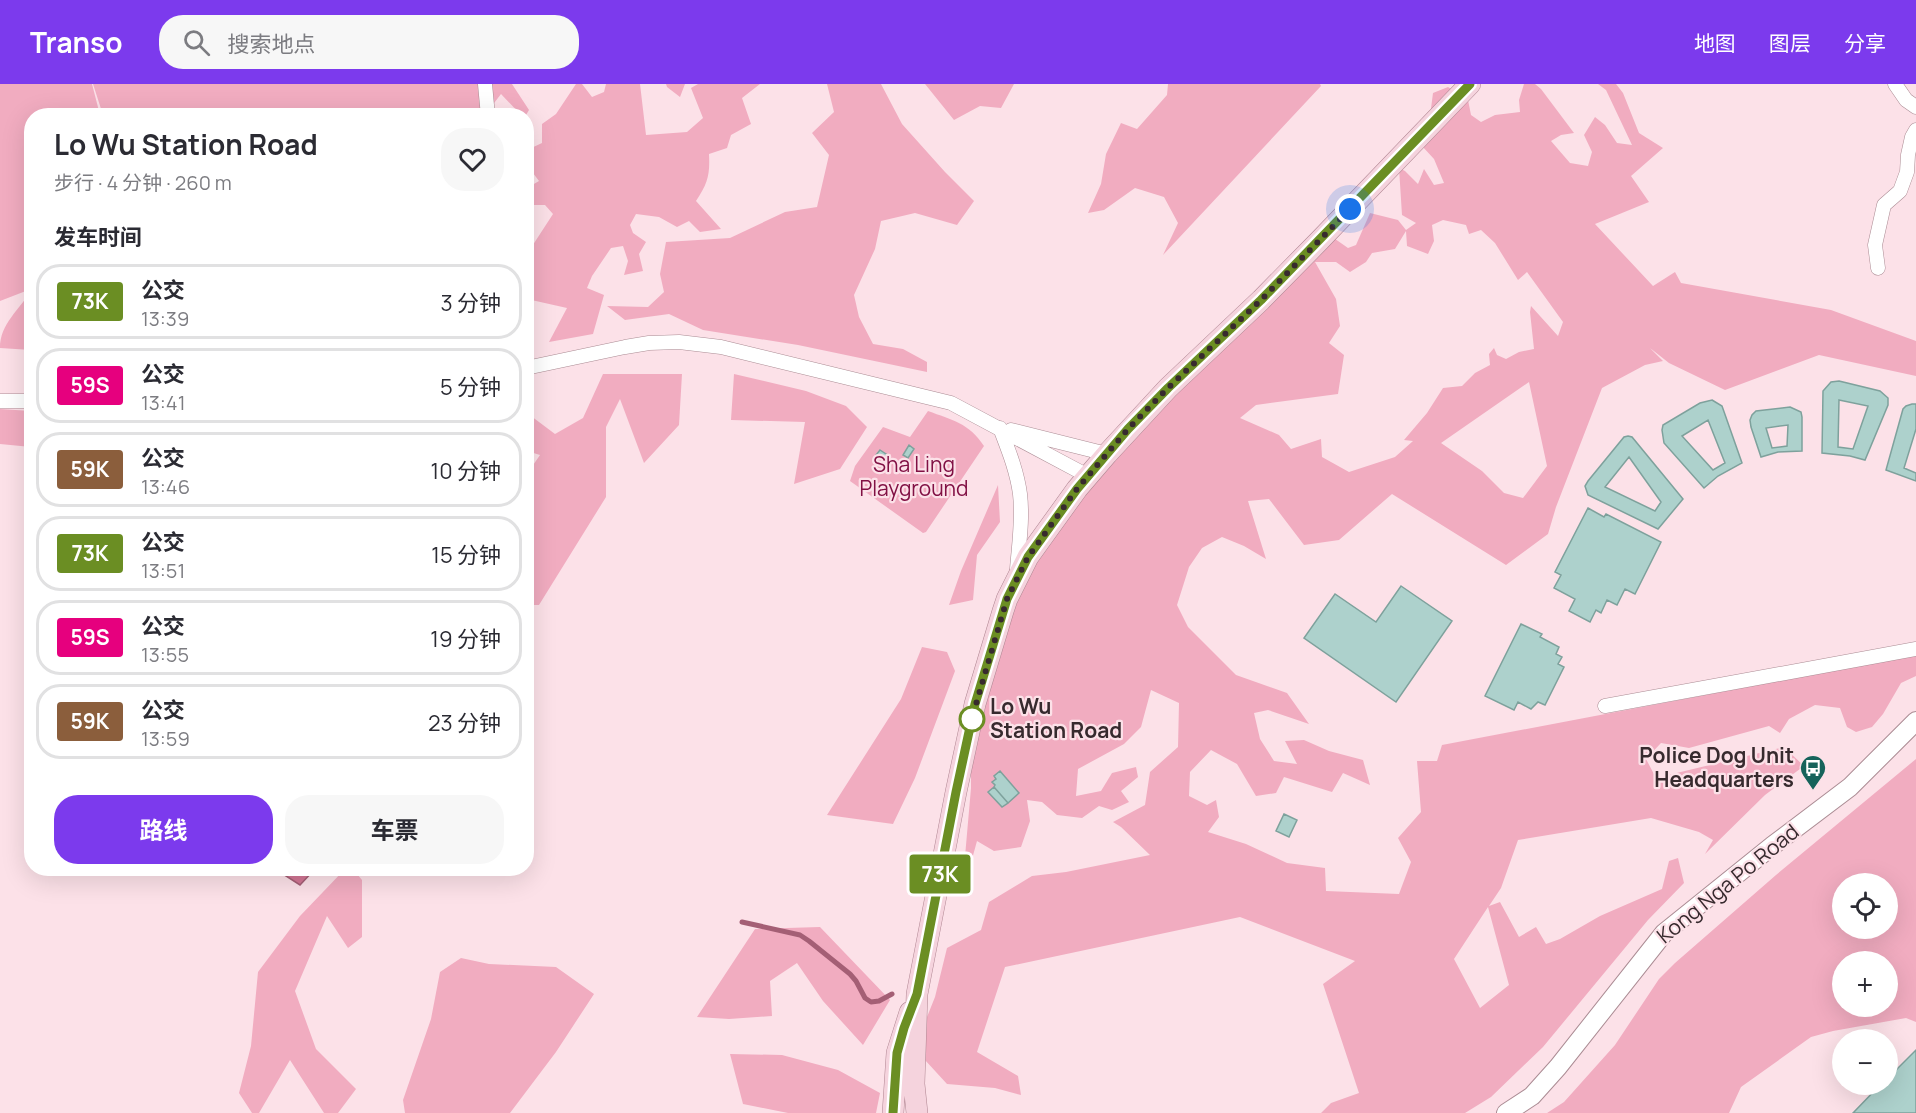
<!DOCTYPE html>
<html lang="zh">
<head>
<meta charset="utf-8">
<style>
  body { margin:0; font-family:Manrope,"Noto Sans SC",sans-serif; background:#f7f7f7; color:#2b2b33; height:100vh; display:flex; flex-direction:column; font-size:22px; white-space:nowrap }
  * { box-sizing:border-box; margin:0 }
  p { font-size:20px; color:#7c7c81 }
  .icon { flex:none; width:33px; height:33px; fill:none; stroke:currentColor; stroke-width:2; stroke-linecap:round; stroke-linejoin:round }
  .map { position:relative; flex:1; overflow:hidden }
  .drawer { position:absolute; left:24px; top:24px; width:510px; height:768px; display:flex; flex-direction:column; background:#fff; border-radius:24px; box-shadow:0 6px 24px #0002 }
  .drawer>* { flex:none }
  .badge { padding:0 12px; border-radius:4px; font-size:21px; line-height:39px }
  .controls { position:absolute; left:1832px; top:789px; display:grid; gap:12px }
  .controls a { display:grid; place-items:center; width:66px; height:66px; border-radius:50%; background:#fff; box-shadow:0 6px 24px #0002; font-size:30px }
  .you { position:absolute; width:30px; height:30px; margin:-15px; border:4px solid #fff; border-radius:50%; background:#1a73e8; box-shadow:0 0 0 9px #1a73e833 }
  .map>.badge { position:absolute; translate:-50% -50%; box-shadow:0 0 0 3px #fff }
  h2 { padding:0 30px; font-size:22px; line-height:54px }
  .round { display:grid; place-items:center; flex:none; width:63px; height:63px; border-radius:24px; background:#f7f7f7 }
  .overview { display:flex; align-items:center; justify-content:space-between; height:102px; padding:0 30px }
  h1 { font-size:28px; font-weight:700; line-height:45px }
  .cta { display:flex; gap:12px; margin-top:auto; padding:12px 30px }
  .cta a { flex:1; height:69px; border-radius:24px; background:#7c3aed; color:#fff; font-size:24px; font-weight:700; line-height:69px; text-align:center }
  .cta a+a { background:#f7f7f7; color:#2b2b33 }
  ul { padding:0; list-style:none }
  li { display:flex; align-items:center; gap:18px; height:75px; margin:0 12px 9px; padding:0 18px; border:3px solid #e1e1e2; border-radius:24px }
  li div { flex:1 }
  li b { display:block; font-size:22px }
  li em { font-style:normal }
  li .badge { min-width:66px; font-weight:700; text-align:center }
  header { display:flex; align-items:center; gap:36px; box-sizing:border-box; height:84px; padding:0 30px; background:#7c3aed; color:#fff }
  header strong { font-size:28px }
  nav { display:flex; gap:33px; margin-inline-start:auto; font-size:21px }
  .search { width:420px; height:54px; background:#f7f7f7; display:flex; align-items:center; gap:15px; box-sizing:border-box; padding:0 21px; border-radius:24px; color:#7c7c81; font-size:22px }
  .map>svg:first-child { display:block }
  .green { fill:#f1acc0; fill-rule:evenodd }
  .water { fill:#d27694; stroke:#a45f75; stroke-width:1.5 }
  .lines { fill:none; stroke-linecap:round; stroke-linejoin:round }
  .stream { stroke:#a45f75; stroke-width:5 }
  .building { fill:#add1cc; stroke:#7ea19c; stroke-width:1.5; fill-rule:evenodd }
  .street-casing { stroke:#ab8c94; stroke-width:15 }
  .secondary-casing { stroke:#ab8c94; stroke-width:20 }
  .primary-casing { stroke:#af8591; stroke-width:22 }
  .street { stroke:#fff; stroke-width:14 }
  .secondary { stroke:#fff; stroke-width:18 }
  .primary { stroke:#f5d3dd; stroke-width:21 }
  .line-casing { stroke:#fff; stroke-width:14 }
  .line { stroke:#6b8e23; stroke-width:9 }
  .walk { stroke:#372a2e; stroke-width:6; stroke-dasharray:0 10.8 }
  .stop-dot { fill:#fff; stroke:#6b8e23; stroke-width:3 }
  .labels { text-anchor:middle; stroke-width:4.5; stroke-linejoin:round; paint-order:stroke }
  .park-label { font-size:21px; fill:#811044; stroke:#fce1e8 }
  .stop-label { font-size:21px; font-weight:bold; fill:#372a2e; stroke:#fce1e8; text-anchor:start }
  .poi-label { font-size:21px; font-weight:bold; fill:#372a2e; stroke:#fce1e8; text-anchor:end }
  .street-label { font-size:21px; fill:#372a2e; stroke:#fce1e8 }
</style>
</head>
<body>
<header>
<strong>Transo</strong>
<div class="search"><svg class="icon" aria-label="search" viewBox="0 0 24 24"><circle cx="10" cy="10" r="6"/><path d="M15 15l6 6"/></svg>搜索地点</div>
<nav><a>地图</a><a>图层</a><a>分享</a></nav>
</header>
<div class="map">
<svg width="1916" height="1029" viewBox="0 0 1916 1029">
  <rect width="100%" height="100%" fill="#fce1e8"/>
  <path class="green" d="M 0,0 L 92,0 L 100,31 L 32,32 L 31,205 L 0,217 Z
    M 93,0 L 512,0 L 529,26 L 526,31 L 521,31 L 501,10 L 488,27 L 488,31 L 103,31 Z
    M 576,0 L 582,0 L 592,13 L 604,8 L 606,0 L 640,0 L 646,51 L 687,48 L 703,34 L 691,4 L 698,0 L 760,0 L 742,14 L 751,40 L 731,51 L 727,64 L 709,70 C 710,91 708,99 696,117 L 721,145 L 700,148 L 689,137 L 677,143 L 659,133 L 636,130 L 630,141 L 633,149 L 646,158 L 639,170 L 643,187 L 624,191 L 628,177 L 623,162 L 611,164 L 592,192 L 587,204 L 604,211 L 593,250 L 549,258 L 567,224 L 527,215 L 527,170 L 553,130 L 545,121 L 527,121 L 527,104 L 539,97 L 527,81 L 527,66 L 542,59 L 542,40 L 556,30 Z
    M 666,0 L 685,0 L 680,13 L 667,3 Z
    M 827,0 L 881,0 L 902,40 L 945,88 L 974,117 L 957,141 L 915,129 L 881,137 L 875,165 L 854,211 L 859,233 L 873,260 L 903,265 L 927,278 L 927,288 L 798,261 L 703,246 L 669,230 L 625,236 L 607,222 L 648,223 L 664,208 L 660,190 L 666,158 L 730,154 L 785,128 L 817,123 L 829,71 L 812,49 L 834,28 Z
    M 925,0 L 1014,0 L 1001,24 L 980,22 L 954,36 Z
    M 1168,0 L 1320,0 L 1321,2 L 1163,171 L 1178,139 L 1164,113 L 1135,104 L 1104,126 L 1088,129 L 1101,100 L 1106,70 L 1121,39 L 1137,45 L 1167,11 Z
    M 1524,0 L 1535,0 L 1541,5 L 1574,49 L 1561,51 L 1551,57 L 1570,79 L 1588,82 L 1592,68 L 1584,51 L 1595,33 L 1605,41 L 1617,59 L 1632,61 L 1606,6 L 1598,0 L 1616,0 L 1623,9 L 1639,49 L 1663,64 L 1631,92 L 1649,118 L 1595,140 L 1653,202 L 1675,188 L 1681,199 L 1831,226 L 1916,257 L 1916,292 L 1819,271 L 1725,306 L 1669,279 L 1650,264 L 1663,277 L 1645,281 L 1602,304 L 1556,423 L 1548,450 L 1506,481 L 1392,410 L 1339,456 L 1304,461 L 1269,415 L 1248,417 L 1266,475 L 1244,462 L 1222,453 L 1202,464 L 1189,483 L 1177,521 L 1188,543 L 1236,591 L 1287,609 L 1309,640 L 1268,626 L 1254,629 L 1260,655 L 1274,677 L 1297,680 L 1285,657 L 1304,656 L 1329,667 L 1363,676 L 1370,701 L 1343,689 L 1332,708 L 1284,693 L 1276,709 L 1256,712 L 1237,680 L 1211,666 L 1190,688 L 1189,712 L 1207,721 L 1216,716 L 1219,733 L 1208,748 L 1246,760 L 1287,779 L 1325,784 L 1326,807 L 1399,810 L 1411,778 L 1398,754 L 1421,728 L 1417,677 L 1437,677 L 1442,661 L 1916,571 L 1916,592 L 1901,599 L 1883,630 L 1872,643 L 1856,648 L 1847,643 L 1840,624 L 1815,621 L 1789,635 L 1780,649 L 1769,642 L 1689,664 L 1661,659 L 1646,675 L 1656,694 L 1784,663 L 1804,682 L 1765,711 L 1705,770 L 1713,756 L 1699,748 L 1651,734 L 1518,756 L 1501,804 L 1489,822 L 1500,818 L 1519,853 L 1536,843 L 1546,860 L 1560,855 L 1600,832 L 1662,805 L 1669,777 L 1678,774 L 1684,799 L 1648,836 L 1543,963 L 1491,1013 L 1465,1029 L 1321,1029 L 1331,1019 L 1359,1009 L 1323,900 L 1355,877 L 1240,833 L 1005,883 L 977,968 L 1018,992 L 1021,1011 L 995,1004 L 947,1000 L 925,976 L 923,943 L 935,913 L 947,864 L 981,846 L 989,818 L 1032,792 L 1066,788 L 1150,771 L 1121,743 L 1113,738 L 1145,721 L 1150,688 L 1178,663 L 1179,619 L 1151,606 L 1141,643 L 1124,660 L 1078,685 L 1076,712 L 1101,707 L 1112,689 L 1136,683 L 1138,693 L 1121,707 L 1129,718 L 1112,726 L 1099,722 L 1082,734 L 1057,731 L 1042,718 L 1027,716 L 1030,737 L 1021,763 L 994,767 L 977,757 L 969,786 L 964,784 L 971,704 L 971,637 L 1041,455 L 1174,310 L 1328,150 L 1348,164 L 1356,161 L 1370,129 L 1398,136 L 1406,146 L 1416,139 L 1402,131 L 1399,84 L 1405,87 L 1418,100 L 1424,85 L 1434,101 L 1444,99 L 1434,75 L 1422,62 L 1428,48 L 1433,9 L 1448,3 L 1468,16 L 1471,31 L 1481,38 L 1495,31 L 1520,28 L 1519,16 ZM 1443,136 L 1466,141 L 1469,150 L 1481,146 L 1495,159 L 1518,196 L 1527,188 L 1563,238 L 1558,252 L 1531,222 L 1530,228 L 1534,265 L 1519,268 L 1506,275 L 1497,271 L 1494,264 L 1489,270 L 1490,281 L 1475,289 L 1462,302 L 1443,304 L 1427,329 L 1404,356 L 1413,357 L 1395,373 L 1349,388 L 1322,373 L 1321,355 L 1291,365 L 1279,351 L 1240,334 L 1256,321 L 1338,310 L 1344,271 L 1329,259 L 1340,242 L 1336,215 L 1315,178 L 1336,178 L 1350,188 L 1366,178 L 1372,169 L 1395,165 L 1406,147 L 1407,162 L 1428,170 L 1434,157 L 1432,141 ZM 1529,298 L 1547,382 L 1523,414 L 1504,409 L 1482,387 L 1441,359 ZM 1488,823 L 1509,901 L 1480,924 L 1454,875 Z
    M 31,206 L 31,266 L 0,264 C 0,239 20,226 31,206 Z
    M 603,290 L 682,290 L 679,341 L 644,379 L 620,315 L 606,343 L 606,413 L 539,521 L 527,521 L 527,390 L 540,371 L 527,367 L 527,329 L 555,350 L 583,334 Z
    M 734,290 L 806,307 L 846,322 L 867,343 L 840,385 L 794,400 L 805,338 L 731,336 Z
    M 0,325 L 31,327 L 31,363 L 0,360 Z
    M 928,327 C 952,336 969,339 984,362 L 926,448 L 923,449 L 850,397 L 855,382 L 883,343 L 910,353 Z
    M 998,401 L 1000,438 L 977,471 L 973,516 L 949,521 L 961,487 Z
    M 922,563 L 947,568 L 955,587 L 915,694 L 893,740 L 827,731 L 901,615 Z
    M 1916,675 L 1916,938 L 1906,934 L 1833,947 L 1811,953 L 1741,1003 L 1729,1029 L 1547,1029 L 1564,1018 L 1615,961 L 1659,895 L 1675,879 L 1776,791 ZM 1842,800 L 1887,800 L 1887,844 L 1842,844 ZM 1842,878 L 1887,878 L 1887,922 L 1842,922 Z
    M 345,785 L 353,785 L 362,796 L 362,853 L 348,864 L 327,832 L 295,907 L 316,965 L 356,1005 L 338,1029 L 324,1029 L 290,976 L 259,1029 L 252,1029 L 239,1009 L 251,962 L 258,888 L 300,832 Z
    M 820,843 L 890,916 L 863,961 L 823,917 L 797,879 L 770,897 L 772,932 L 729,935 L 697,933 L 755,845 Z
    M 461,874 L 489,880 L 556,883 L 594,910 L 556,968 L 510,1029 L 405,1029 L 403,1016 L 431,935 L 440,888 Z
    M 730,970 L 782,971 L 838,986 L 880,1009 L 876,1029 L 788,1029 L 743,1020 Z"/>
  <path class="water" d="M 275,785 L 315,784 L 315,785 L 300,801 Z"/>
  <g class="lines">
    <path class="stream" d="M 742,838 L 800,851 L 809,857 L 850,890 L 856,897 L 865,914 L 871,918 L 879,917 L 892,910"/>
  </g>
  <path class="building" d="M 1839,297 L 1880,307 L 1888,314 L 1888,321 L 1865,376 L 1850,372 L 1822,369 L 1823,307 L 1831,298 ZM 1839,316 L 1868,322 L 1853,365 L 1838,363 Z
    M 1712,316 L 1722,322 L 1742,379 L 1718,392 L 1704,404 L 1664,359 L 1662,346 L 1663,341 L 1700,319 ZM 1708,336 L 1725,379 L 1713,386 L 1682,352 Z
    M 1912,320 L 1916,320 L 1916,345 L 1904,384 L 1916,389 L 1916,397 L 1886,386 L 1903,325 L 1906,322 Z
    M 1790,323 L 1801,328 L 1802,333 L 1802,367 L 1778,368 L 1761,373 L 1751,343 L 1750,336 L 1752,331 L 1756,327 ZM 1788,341 L 1787,362 L 1772,364 L 1766,344 Z
    M 1628,352 L 1632,353 L 1683,415 L 1658,445 L 1588,411 L 1585,402 L 1588,397 L 1624,353 ZM 1629,373 L 1661,418 L 1655,427 L 1605,403 Z
    M 909,361 L 914,365 L 908,374 L 903,371 Z
    M 880,366 L 889,372 L 886,377 L 876,371 Z
    M 1588,424 L 1604,433 L 1606,430 L 1661,458 L 1635,510 L 1625,505 L 1617,521 L 1607,516 L 1601,529 L 1596,526 L 1590,538 L 1569,527 L 1575,515 L 1554,504 L 1561,491 L 1555,488 Z
    M 1401,502 L 1452,537 L 1396,618 L 1304,554 L 1335,510 L 1376,538 Z
    M 1521,540 L 1542,550 L 1540,553 L 1559,563 L 1556,570 L 1562,573 L 1558,580 L 1564,583 L 1545,621 L 1538,618 L 1531,625 L 1518,618 L 1514,626 L 1485,612 Z
    M 1000,687 L 1019,709 L 1008,719 L 994,703 L 995,701 L 992,698 L 996,695 L 994,692 Z
    M 994,703 L 1008,719 L 1002,723 L 988,708 Z
    M 1284,730 L 1297,736 L 1289,753 L 1276,747 Z
    M 1916,966 L 1916,1029 L 1853,1029 L 1881,1000 L 1887,1000 L 1887,995 Z"/>
  <g class="lines">
    <g class="street-casing">
      <path id="street" d="M 485,0 L 488,32
        M 1895,0 L 1906,16 L 1916,23
        M 1878,184 L 1875,161 L 1884,121 L 1900,107 L 1907,88 L 1908,71 L 1912,53 L 1916,46
        M 526,284 L 625,263 L 649,259 L 679,258 L 721,263 L 951,319 L 1088,392
        M 0,317 L 32,317
        M 1000,344 C 1008,365 1017,387 1020,410 C 1023,435 1019,460 1017,485
        M 1011,346 L 1107,370
        M 1605,622 L 1916,565"/>
    </g>
    <g class="secondary-casing">
      <path id="secondary" d="M 1506,1029 L 1532,1012 L 1558,983 L 1664,849 L 1772,762 L 1850,703 L 1916,637"/>
    </g>
    <g class="primary-casing">
      <path id="primary" d="M 893,1029 L 897,969 L 910,928
        M 917,1029 L 914,1000 L 917,910 L 956,708 L 975,620 L 1003,527 L 1007,515 L 1028,473 L 1077,405 L 1107,370 L 1168,304 L 1261,216 L 1320,156 L 1470,0"/>
    </g>
    <use href="#street" class="street"/>
    <use href="#secondary" class="secondary"/>
    <use href="#primary" class="primary"/>
  </g>
  <g class="lines">
    <g class="line-casing">
      <path id="line" d="M 893,1029 L 897,969 L 904,944 L 917,910 L 956,708 L 975,620 L 1007,515 L 1028,473 L 1077,405 L 1128,345 L 1168,304 L 1261,216 L 1470,0"/>
    </g>
    <use href="#line" class="line"/>
    <path class="walk" d="M 972,635 L 971,637 L 1007,515 L 1028,473 L 1077,405 L 1128,345 L 1168,304 L 1261,216 L 1350,125"/>
  </g>
  <defs>
    <g id="bus-pin" transform="scale(1.35)"><path d="M0 17L-7.5 6A9.5 9.5 0 1 1 7.5 6Z" fill="#16635b" stroke="#fce1e8"/><path d="M-5-6H5V4H4V6H2V4H-2V6H-4V4H-5ZM-3.5-4V0h7V-4ZM-3.5 1.2v1.5H-2V1.2ZM2 1.2v1.5H3.5V1.2Z" fill="#fff"/></g>
  </defs>
  <g fill-rule="evenodd">
    <use href="#bus-pin" x="1813" y="684"/>
  </g>
  <circle class="stop-dot" cx="972" cy="635" r="12"/>
  <g class="labels">
    <g class="park-label">
      <text x="914" y="388">Sha Ling<tspan x="914" dy="24">Playground</tspan></text>
    </g>
    <g class="stop-label">
      <text x="990" y="630">Lo Wu<tspan x="990" dy="24">Station Road</tspan></text>
    </g>
    <g class="poi-label">
      <text x="1794" y="679">Police Dog Unit<tspan x="1794" dy="24">Headquarters</tspan></text>
    </g>
    <g class="street-label">
      <text transform="translate(1728 800) rotate(-39)" y="7">Kong Nga Po Road</text>
    </g>
  </g>
</svg>
<div class="controls">
<a><svg class="icon" aria-label="locate" viewBox="0 0 24 24"><circle cx="12" cy="12" r="6"/><path d="M12 2v4M12 18v4M2 12h4M18 12h4"/></svg></a>
<a>+</a>
<a>−</a>
</div>
<div class="you" style="left:1350px;top:125px"></div>
<b class="badge" style="left:940px;top:790px;background:#6b8e23;color:#fff">73K</b>
<section class="drawer">
<div class="overview"><div><h1>Lo Wu Station Road</h1><p>步行 · 4 分钟 · 260 m</p></div><a class="round"><svg class="icon" aria-label="heart" viewBox="0 0 24 24"><path d="M12 20l-8-8c-3-5 5-10 8-4 3-6 11-1 8 4z"/></svg></a></div>
<h2>发车时间</h2>
<ul>
<li><span class="badge" style="background:#6b8e23;color:#fff">73K</span><div><b>公交</b><p>13:39</p></div><em>3 分钟</em></li>
<li><span class="badge" style="background:#e6007e;color:#fff">59S</span><div><b>公交</b><p>13:41</p></div><em>5 分钟</em></li>
<li><span class="badge" style="background:#8b5e3c;color:#fff">59K</span><div><b>公交</b><p>13:46</p></div><em>10 分钟</em></li>
<li><span class="badge" style="background:#6b8e23;color:#fff">73K</span><div><b>公交</b><p>13:51</p></div><em>15 分钟</em></li>
<li><span class="badge" style="background:#e6007e;color:#fff">59S</span><div><b>公交</b><p>13:55</p></div><em>19 分钟</em></li>
<li><span class="badge" style="background:#8b5e3c;color:#fff">59K</span><div><b>公交</b><p>13:59</p></div><em>23 分钟</em></li>
</ul>
<div class="cta"><a>路线</a><a>车票</a></div>
</section>
</div>
</body>
</html>
